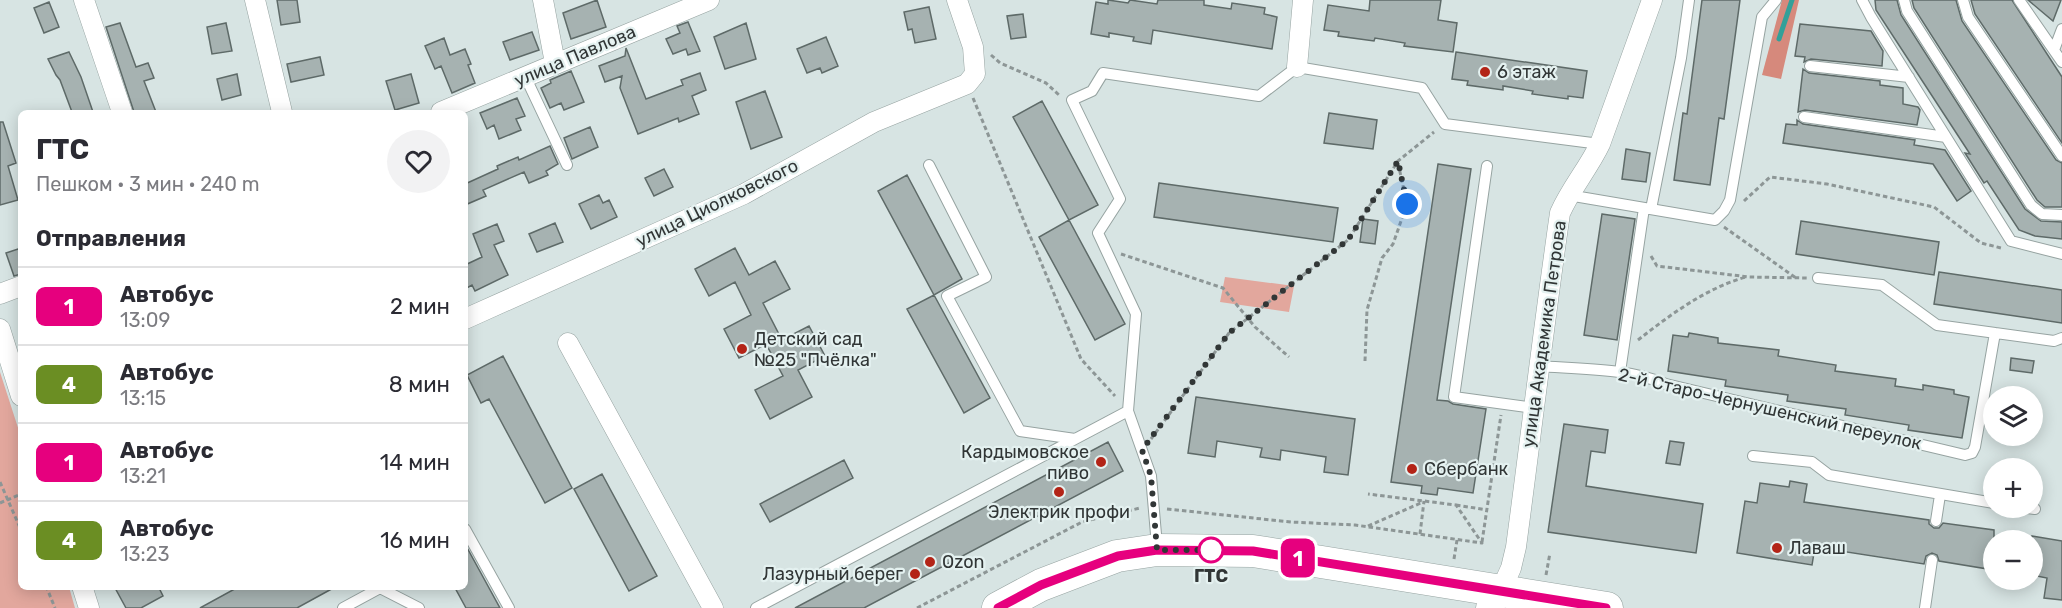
<!DOCTYPE html>
<html lang="ru">
<head>
<meta charset="utf-8">
<style>
  body { margin:0; font-family:Rubik,sans-serif; background:#f2f2f3; color:#2b2b33; height:100vh; display:flex; flex-direction:column; font-size:22px; white-space:nowrap }
  * { box-sizing:border-box; margin:0 }
  p { font-size:20px; color:#7c7c81 }
  .icon { flex:none; width:33px; height:33px; fill:none; stroke:currentColor; stroke-width:2; stroke-linecap:round; stroke-linejoin:round }
  .map { position:relative; flex:1; overflow:hidden }
  .panel { position:absolute; left:18px; top:110px; width:450px; height:480px; display:flex; flex-direction:column; background:#fff; border-radius:9px; box-shadow:0 3px 15px #0003 }
  .panel>* { flex:none }
  .badge { padding:0 12px; border-radius:9px; font-size:21px; line-height:39px }
  .controls { position:absolute; left:1983px; top:386px; display:grid; gap:12px }
  .controls a { display:grid; place-items:center; width:60px; height:60px; border-radius:50%; background:#fff; box-shadow:0 3px 15px #0003; font-size:30px }
  .you { position:absolute; width:30px; height:30px; margin:-15px; border:4px solid #fff; border-radius:50%; background:#1a73e8; box-shadow:0 0 0 9px #1a73e833 }
  .map>.badge { position:absolute; translate:-50% -50%; box-shadow:0 0 0 3px #fff }
  h2 { padding:0 18px; font-size:22px; line-height:54px }
  .round { display:grid; place-items:center; flex:none; width:63px; height:63px; border-radius:32px; background:#f2f2f3 }
  .headline { display:flex; align-items:center; justify-content:space-between; height:102px; padding:0 18px }
  h1 { font-size:28px; font-weight:700; line-height:45px }
  ul { padding:0; list-style:none }
  li { display:flex; align-items:center; gap:18px; height:78px; padding:0 18px; border-top:2px solid #e1e1e2 }
  li div { flex:1 }
  li b { display:block; font-size:22px }
  li em { font-style:normal }
  li .badge { min-width:66px; font-weight:700; text-align:center }
  .map>svg:first-child { display:block }
  .green { fill:#e2a79d }
  .forest { fill:#d6897c }
  .lines { fill:none; stroke-linecap:round; stroke-linejoin:round }
  .stream { stroke:#33a099; stroke-width:5 }
  .building { fill:#a6b2b1; stroke:#5e6a68; stroke-width:1.5 }
  .service-casing { stroke:#96a3a1; stroke-width:12 }
  .minor-casing { stroke:#96a3a1; stroke-width:21 }
  .tertiary-casing { stroke:#96a3a1; stroke-width:27 }
  .primary-casing { stroke:#96a3a1; stroke-width:33 }
  .path { stroke:#8d9696; stroke-width:3; stroke-dasharray:4.5 3; stroke-linecap:butt }
  .service { stroke:#fff; stroke-width:10 }
  .minor { stroke:#fff; stroke-width:20 }
  .tertiary { stroke:#fff; stroke-width:26 }
  .primary { stroke:#fff; stroke-width:32 }
  .line-casing { stroke:#fff; stroke-width:14 }
  .line { stroke:#e6007e; stroke-width:9 }
  .walk { stroke:#313636; stroke-width:6; stroke-dasharray:0 10.8 }
  .poi-dot { fill:#b32417; stroke:#e4f1f0; stroke-width:2 }
  .stop-dot { fill:#fff; stroke:#e6007e; stroke-width:3 }
  .labels { text-anchor:middle; stroke-width:4.5; stroke-linejoin:round; paint-order:stroke }
  .street-label { font-size:18px; fill:#313636; stroke:#e4f1f0 }
  .poi-label { font-size:18px; fill:#313636; stroke:#e4f1f0; text-anchor:start }
  .stop-label { font-size:18px; font-weight:bold; fill:#313636; stroke:#e4f1f0 }
</style>
</head>
<body>
<div class="map">
<svg width="2062" height="608" viewBox="0 0 2062 608">
  <rect width="100%" height="100%" fill="#d7e4e3"/>
  <path class="green" d="M 1225,277 L 1294,286 L 1289,312 L 1220,302 Z
    M 0,372 L 21,437 L 21,586 L 69,587 L 75,608 L 0,608 Z"/>
  <path class="forest" d="M 1782,0 L 1799,0 L 1781,79 L 1762,75 Z"/>
  <g class="lines">
    <path class="stream" d="M 1779,39 L 1792,0"/>
  </g>
  <path class="building" d="M 277,0 L 297,0 L 300,22 L 281,25 Z
    M 597,0 L 606,27 L 571,39 L 563,13 Z
    M 1108,0 L 1128,3 L 1130,0 L 1157,4 L 1158,0 L 1204,0 L 1204,5 L 1231,9 L 1232,3 L 1265,8 L 1264,14 L 1277,17 L 1272,49 L 1153,30 L 1151,44 L 1133,41 L 1134,37 L 1109,33 L 1109,37 L 1091,34 L 1096,2 L 1108,4 Z
    M 1370,0 L 1441,0 L 1438,20 L 1457,23 L 1453,52 L 1404,46 L 1405,43 L 1375,38 L 1374,41 L 1338,36 L 1339,32 L 1324,30 L 1328,5 L 1369,11 Z
    M 1702,0 L 1740,0 L 1724,119 L 1719,118 L 1710,185 L 1674,180 L 1683,113 L 1687,114 Z
    M 1875,0 L 1897,0 L 1901,15 L 2025,209 L 2041,221 L 2062,222 L 2062,239 L 2035,236 L 2019,230 L 1987,181 L 1984,183 L 1965,153 L 1970,154 L 1876,10 Z
    M 1912,0 L 1956,0 L 1962,21 L 2056,160 L 2062,163 L 2062,207 L 2045,207 L 2037,200 L 1914,8 Z
    M 1971,0 L 2012,0 L 2062,77 L 2062,143 L 1975,14 Z
    M 2028,0 L 2061,0 L 2053,21 Z
    M 49,2 L 59,27 L 44,33 L 34,8 Z
    M 929,7 L 936,39 L 915,43 L 912,29 L 908,30 L 904,12 Z
    M 1023,14 L 1026,37 L 1011,39 L 1007,16 Z
    M 688,22 L 700,51 L 688,55 L 686,49 L 673,54 L 666,39 L 680,33 L 677,26 Z
    M 120,23 L 136,67 L 148,63 L 154,78 L 144,81 L 156,112 L 134,112 L 106,27 Z
    M 226,23 L 232,51 L 212,54 L 207,27 Z
    M 746,23 L 756,59 L 725,69 L 714,37 Z
    M 1800,24 L 1871,31 L 1883,51 L 1882,66 L 1811,59 L 1804,62 L 1805,57 L 1795,56 Z
    M 532,32 L 539,50 L 510,60 L 503,42 Z
    M 826,37 L 838,66 L 822,73 L 820,68 L 807,73 L 797,49 Z
    M 444,38 L 450,55 L 465,49 L 471,64 L 468,65 L 475,83 L 452,93 L 441,66 L 435,69 L 425,46 Z
    M 626,48 L 646,99 L 683,85 L 681,80 L 700,73 L 706,90 L 692,96 L 699,114 L 679,122 L 678,118 L 638,134 L 620,88 L 622,76 L 605,82 L 599,66 L 625,56 Z
    M 69,52 L 81,77 L 93,112 L 72,112 L 60,80 L 56,75 L 48,59 Z
    M 1456,52 L 1587,71 L 1583,98 L 1568,96 L 1568,99 L 1532,94 L 1533,91 L 1503,86 L 1503,90 L 1467,85 L 1468,81 L 1452,79 Z
    M 320,57 L 324,75 L 291,82 L 287,64 Z
    M 1803,69 L 1809,73 L 1880,81 L 1880,85 L 1903,88 L 1903,104 L 1918,107 L 1920,110 L 1917,125 L 1805,110 L 1798,112 Z
    M 571,71 L 584,102 L 564,110 L 561,103 L 550,108 L 541,88 L 551,83 L 550,80 Z
    M 237,74 L 241,95 L 222,100 L 217,79 Z
    M 411,74 L 419,103 L 395,110 L 386,81 Z
    M 765,91 L 782,137 L 751,149 L 736,102 Z
    M 517,98 L 525,116 L 516,119 L 521,130 L 499,139 L 494,125 L 487,129 L 480,113 Z
    M 1042,101 L 1098,205 L 1069,220 L 1013,117 Z
    M 1329,113 L 1377,120 L 1373,149 L 1324,143 Z
    M 1797,120 L 1803,124 L 1915,140 L 1914,145 L 1945,150 L 1971,191 L 1957,201 L 1933,164 L 1783,143 L 1786,124 L 1797,125 Z
    M 0,122 L 3,122 L 16,163 L 8,166 L 18,200 L 0,205 Z
    M 590,127 L 598,147 L 572,159 L 564,138 Z
    M 550,146 L 558,164 L 546,171 L 548,175 L 529,183 L 524,172 L 483,190 L 486,196 L 465,205 L 465,184 L 498,169 L 497,166 L 518,157 L 519,160 Z
    M 1626,149 L 1650,153 L 1646,182 L 1622,179 Z
    M 1438,164 L 1471,169 L 1437,400 L 1448,401 L 1453,404 L 1486,409 L 1473,493 L 1438,488 L 1437,495 L 1421,493 L 1422,486 L 1391,482 Z
    M 664,169 L 673,187 L 654,196 L 645,178 Z
    M 907,175 L 962,279 L 934,295 L 878,191 Z
    M 1159,183 L 1338,208 L 1333,242 L 1154,217 Z
    M 599,195 L 603,203 L 609,200 L 617,217 L 591,229 L 579,204 Z
    M 1602,214 L 1635,219 L 1617,340 L 1584,335 Z
    M 1363,219 L 1378,221 L 1375,244 L 1360,242 Z
    M 1069,220 L 1125,324 L 1095,340 L 1039,237 Z
    M 1801,221 L 1939,242 L 1934,275 L 1796,254 Z
    M 555,223 L 563,242 L 537,252 L 529,234 Z
    M 497,224 L 504,241 L 494,245 L 508,275 L 475,291 L 472,285 L 465,289 L 465,265 L 482,257 L 473,234 Z
    M 21,248 L 21,274 L 14,276 L 6,253 Z
    M 735,248 L 749,275 L 775,261 L 790,289 L 763,303 L 782,340 L 809,326 L 825,356 L 798,370 L 812,397 L 770,419 L 755,390 L 783,376 L 766,344 L 739,358 L 724,329 L 751,315 L 735,282 L 709,296 L 695,269 Z
    M 1939,272 L 2062,290 L 2062,323 L 1934,304 Z
    M 934,295 L 990,398 L 964,413 L 907,309 Z
    M 1689,333 L 1718,338 L 1718,343 L 1779,350 L 1778,356 L 1836,365 L 1835,371 L 1896,379 L 1895,386 L 1923,390 L 1923,385 L 1954,390 L 1954,394 L 1969,397 L 1962,438 L 1908,430 L 1909,425 L 1845,415 L 1846,409 L 1787,401 L 1788,395 L 1725,386 L 1726,380 L 1668,371 L 1673,335 L 1688,337 Z
    M 503,356 L 572,488 L 545,503 L 489,399 L 481,403 L 467,375 Z
    M 2011,358 L 2034,361 L 2032,373 L 2010,370 Z
    M 1196,397 L 1355,419 L 1348,475 L 1324,472 L 1326,457 L 1281,450 L 1280,460 L 1260,457 L 1262,448 L 1217,441 L 1215,457 L 1188,453 Z
    M 1564,424 L 1608,430 L 1605,453 L 1591,451 L 1586,486 L 1703,504 L 1696,553 L 1548,532 Z
    M 1670,441 L 1684,443 L 1680,465 L 1666,463 Z
    M 1108,442 L 1123,471 L 864,608 L 795,608 Z
    M 844,460 L 853,478 L 770,522 L 760,504 Z
    M 602,474 L 657,576 L 629,591 L 574,489 Z
    M 1790,481 L 1807,484 L 1804,502 L 1929,520 L 1929,524 L 1934,528 L 1939,528 L 1943,523 L 1994,530 L 1994,570 L 1939,561 L 1937,555 L 1932,553 L 1926,556 L 1924,564 L 1815,547 L 1812,565 L 1737,553 L 1745,501 L 1757,503 L 1760,483 L 1789,487 Z
    M 2032,536 L 2062,541 L 2062,600 L 2044,598 L 2047,578 L 2032,575 Z
    M 465,544 L 500,608 L 466,608 L 454,586 L 465,586 Z
    M 114,586 L 158,586 L 163,596 L 141,608 L 126,608 Z
    M 240,586 L 337,586 L 297,608 L 200,608 Z"/>
  <g class="lines">
    <g class="service-casing">
      <path id="service" d="M 1862,0 L 1871,17 L 2011,241 L 2062,254
        M 1904,0 L 1907,11 L 2031,205 L 2042,214 L 2062,215
        M 1963,0 L 1968,17 L 2062,156
        M 2019,0 L 2062,62
        M 2054,50 L 2062,29
        M 1810,66 L 1909,77
        M 525,76 L 567,165
        M 1804,117 L 1946,137
        M 929,165 L 986,277 L 947,296 L 1020,431 L 1075,439
        M 1487,166 L 1454,397 L 1534,408
        M 1568,195 L 1715,220 L 1724,211 L 1730,200 L 1762,17 L 1776,0
        M 1651,209 L 1681,58 L 1689,0
        M 1818,278 L 1882,285 L 1937,325 L 2054,341 L 2062,338
        M 1538,366 C 1581,369 1626,368 1666,384 L 1965,455 L 1972,453 L 1975,447 L 1995,333
        M 1620,372 L 1644,208
        M 1753,456 L 1812,462 L 1829,475 L 1994,503
        M 2020,507 L 2035,509
        M 1936,521 L 1940,495
        M 465,529 L 509,608
        M 1157,546 L 1151,476 L 1128,411 L 1136,314 L 1098,233 L 1120,199 L 1072,100 L 1092,91 L 1103,73 L 1259,96 L 1297,67 L 1422,88 L 1445,124 L 1600,144
        M 343,608 L 380,588 L 419,608
        M 756,608 L 1128,411
        M 1925,608 L 1932,560"/>
    </g>
    <g class="minor-casing">
      <path id="minor" d="M 84,0 L 122,112
        M 255,0 L 282,112
        M 543,0 L 555,63
        M 1297,67 L 1303,0
        M 441,112 L 709,0
        M 0,294 L 21,286
        M 465,319 L 744,194 L 874,122 L 967,84 L 975,74 L 973,47 L 957,0
        M 0,329 L 21,396
        M 568,343 L 713,608
        M 82,586 L 89,608
        M 1501,590 L 1511,568 L 1516,547 C 1531,435 1544,324 1560,213 C 1571,188 1588,169 1600,144 L 1652,0"/>
    </g>
    <g class="tertiary-casing">
      <path id="tertiary" d="M 1489,608 L 1501,590"/>
    </g>
    <g class="primary-casing">
      <path id="primary" d="M 998,608 L 1041,585 L 1117,556 L 1157,550 L 1253,551 L 1607,608"/>
    </g>
    <path class="path" d="M 991,55 L 1000,63 L 1046,83 L 1059,95
      M 973,98 L 1081,359 L 1115,396
      M 1744,201 L 1770,177 L 1827,184 L 1934,207 L 1981,243 L 2001,248
      M 1724,227 L 1796,278
      M 1121,254 L 1223,288 L 1255,327 L 1289,357
      M 1651,256 L 1657,266 L 1749,277 L 1807,278
      M 1638,340 C 1670,315 1706,288 1746,277
      M 1365,361 L 1367,310 L 1382,258 L 1393,244 L 1407,204 L 1398,163
      M 1151,439 L 1229,333 L 1348,240 L 1398,161 L 1434,132
      M 0,482 L 21,530
      M 0,503 L 21,494
      M 1456,505 L 1487,510
      M 1167,509 L 1291,522 L 1355,525 L 1482,543 L 1456,505 L 1368,494
      M 1368,526 L 1423,502
      M 1420,534 L 1424,501
      M 1482,542 L 1501,415
      M 1454,559 L 1457,540
      M 1546,575 L 1550,553
      M 46,586 L 55,608
      M 917,608 L 1082,522 L 1140,508"/>
    <use href="#service" class="service"/>
    <use href="#minor" class="minor"/>
    <use href="#tertiary" class="tertiary"/>
    <use href="#primary" class="primary"/>
  </g>
  <g class="lines">
    <g class="line-casing">
      <path id="line" d="M 998,608 L 1041,585 L 1118,556 L 1157,550 L 1253,551 L 1606,608"/>
    </g>
    <use href="#line" class="line"/>
    <path class="walk" d="M 1211,550 L 1215,550 L 1157,550 L 1151,476 L 1142,450 L 1229,333 L 1348,240 L 1398,161 L 1407,204"/>
  </g>
  <g class="poi-dot">
    <circle cx="1485" cy="72" r="6"/>
    <circle cx="742" cy="349" r="6"/>
    <circle cx="1101" cy="462" r="6"/>
    <circle cx="1412" cy="469" r="6"/>
    <circle cx="1059" cy="492" r="6"/>
    <circle cx="1777" cy="548" r="6"/>
    <circle cx="930" cy="562" r="6"/>
    <circle cx="915" cy="574" r="6"/>
  </g>
  <circle class="stop-dot" cx="1211" cy="550" r="12"/>
  <g class="labels">
    <g class="street-label">
      <text transform="translate(575 56) rotate(-23)" y="6">улица Павлова</text>
      <text transform="translate(717 203) rotate(-26)" y="6">улица Циолковского</text>
      <text transform="translate(1544 334) rotate(-82)" y="6">улица Академика Петрова</text>
      <text transform="translate(1770 409) rotate(13)" y="6">2-й Старо-Чернушенский переулок</text>
    </g>
    <g class="poi-label">
      <text x="1497" y="78">6 этаж</text>
      <text x="754" y="345">Детский сад<tspan x="754" dy="21">№25 "Пчёлка"</tspan></text>
      <text x="1089" y="458" text-anchor="end">Кардымовское<tspan x="1089" dy="21">пиво</tspan></text>
      <text x="1424" y="475">Сбербанк</text>
      <text x="1059" y="518" text-anchor="middle">Электрик профи</text>
      <text x="1789" y="554">Лаваш</text>
      <text x="942" y="568">Ozon</text>
      <text x="903" y="580" text-anchor="end">Лазурный берег</text>
    </g>
    <g class="stop-label">
      <text x="1211" y="582">ГТС</text>
    </g>
  </g>
</svg>
<div class="controls">
<a><svg class="icon" aria-label="layers" viewBox="0 0 24 24"><path d="M12 4l9 5-9 5-9-5zM3 14l9 5 9-5"/></svg></a>
<a>+</a>
<a>−</a>
</div>
<div class="you" style="left:1407px;top:204px"></div>
<b class="badge" style="left:1298px;top:558px;background:#e6007e;color:#fff">1</b>
<section class="panel">
<div class="headline"><div><h1>ГТС</h1><p>Пешком · 3 мин · 240 m</p></div><a class="round"><svg class="icon" aria-label="heart" viewBox="0 0 24 24"><path d="M12 20l-8-8c-3-5 5-10 8-4 3-6 11-1 8 4z"/></svg></a></div>
<h2>Отправления</h2>
<ul>
<li><span class="badge" style="background:#e6007e;color:#fff">1</span><div><b>Автобус</b><p>13:09</p></div><em>2 мин</em></li>
<li><span class="badge" style="background:#6b8e23;color:#fff">4</span><div><b>Автобус</b><p>13:15</p></div><em>8 мин</em></li>
<li><span class="badge" style="background:#e6007e;color:#fff">1</span><div><b>Автобус</b><p>13:21</p></div><em>14 мин</em></li>
<li><span class="badge" style="background:#6b8e23;color:#fff">4</span><div><b>Автобус</b><p>13:23</p></div><em>16 мин</em></li>
</ul>
</section>
</div>
</body>
</html>
